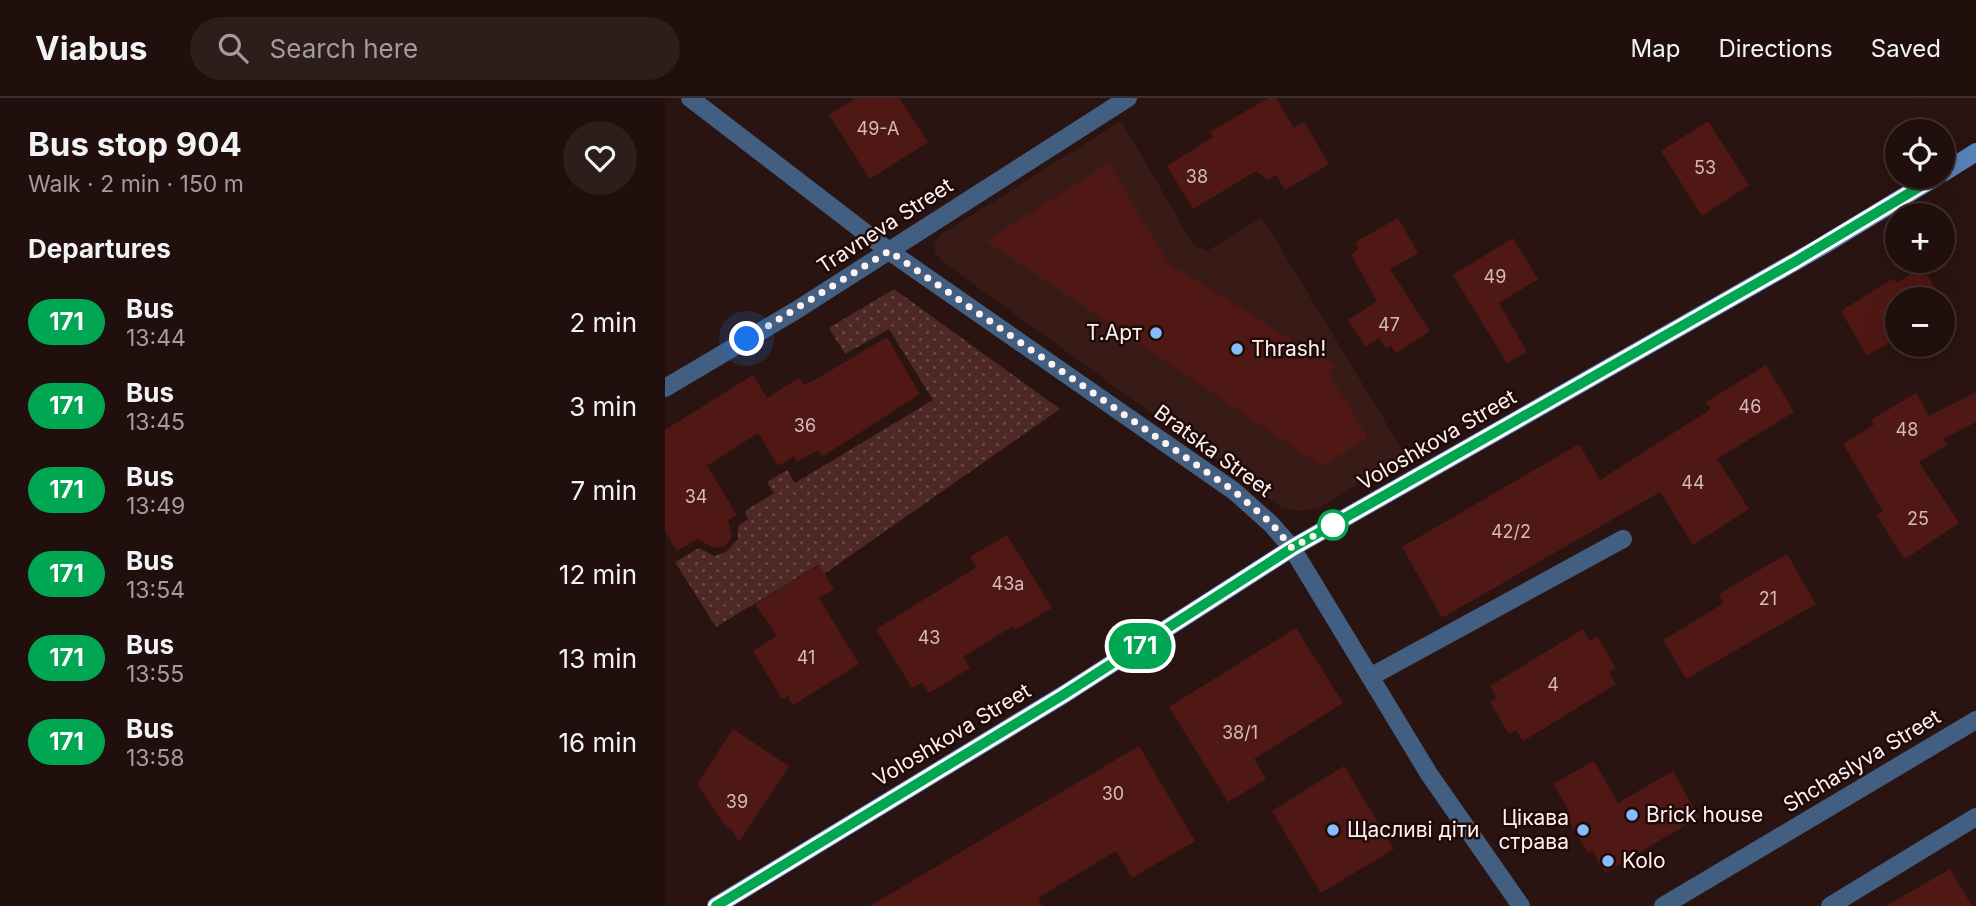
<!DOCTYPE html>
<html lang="en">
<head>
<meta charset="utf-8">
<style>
  body { margin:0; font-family:Inter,sans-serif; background:#2d1d1b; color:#f1f3f6; height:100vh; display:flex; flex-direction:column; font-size:26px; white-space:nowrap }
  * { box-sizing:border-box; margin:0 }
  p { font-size:23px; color:#a29c9d }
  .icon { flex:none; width:38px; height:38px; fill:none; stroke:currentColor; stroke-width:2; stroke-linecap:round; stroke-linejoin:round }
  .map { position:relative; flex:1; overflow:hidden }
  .details { display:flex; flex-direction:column; background:#200f0d; width:665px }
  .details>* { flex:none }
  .badge { padding:0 14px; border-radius:23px; font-size:24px; line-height:46px }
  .buttons { position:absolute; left:1220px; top:21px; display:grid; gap:14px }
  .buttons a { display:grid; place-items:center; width:70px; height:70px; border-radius:50%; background:#200f0d; box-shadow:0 7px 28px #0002,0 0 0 2px #3d2f2e; font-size:35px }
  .you { position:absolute; width:35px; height:35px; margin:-18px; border:5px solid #fff; border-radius:50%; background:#1a73e8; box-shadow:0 0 0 10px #1a73e833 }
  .map>.badge { position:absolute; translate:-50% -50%; box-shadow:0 0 0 4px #fff }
  h2 { padding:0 28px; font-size:26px; line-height:63px }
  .round { display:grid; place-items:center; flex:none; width:74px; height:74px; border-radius:37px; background:#2d1d1b }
  .overview { display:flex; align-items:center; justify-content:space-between; height:119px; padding:0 28px }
  h1 { font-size:33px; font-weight:700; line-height:52px }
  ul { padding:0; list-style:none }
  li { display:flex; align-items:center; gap:21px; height:84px; padding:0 28px }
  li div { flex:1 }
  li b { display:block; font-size:26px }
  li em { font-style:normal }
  li .badge { min-width:77px; font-weight:700; text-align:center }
  header { display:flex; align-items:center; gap:42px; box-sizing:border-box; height:98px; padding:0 35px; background:#200f0d; border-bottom:2px solid #3d2f2e }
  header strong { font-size:33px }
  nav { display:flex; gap:38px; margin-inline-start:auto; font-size:24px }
  .search { width:490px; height:63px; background:#2d1d1b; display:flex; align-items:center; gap:18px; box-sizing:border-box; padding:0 24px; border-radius:38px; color:#a29c9d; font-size:26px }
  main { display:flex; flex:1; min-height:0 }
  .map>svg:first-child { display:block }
  .built { fill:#381a17 }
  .grass { fill:url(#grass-dots) }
  .building { fill:#501814 }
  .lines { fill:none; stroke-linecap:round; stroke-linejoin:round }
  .lane { stroke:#425e80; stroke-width:18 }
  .street { stroke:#425e80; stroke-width:18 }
  .secondary { stroke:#5783bb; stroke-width:18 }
  .line-casing { stroke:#fff; stroke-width:16 }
  .line { stroke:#00a651; stroke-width:10 }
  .walk { stroke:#fdf2f1; stroke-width:7; stroke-dasharray:0 12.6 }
  .poi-dot { fill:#88bbfc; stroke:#200a08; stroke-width:2.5 }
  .stop-dot { fill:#fff; stroke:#00a651; stroke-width:3.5 }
  .labels { text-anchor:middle; stroke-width:5; stroke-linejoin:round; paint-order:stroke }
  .number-label { font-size:18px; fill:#d2bcba }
  .street-label { font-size:21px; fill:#fdf2f1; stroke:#200a08 }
  .poi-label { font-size:21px; fill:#fdf2f1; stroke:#200a08; text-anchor:start }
</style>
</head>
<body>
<header>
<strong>Viabus</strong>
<div class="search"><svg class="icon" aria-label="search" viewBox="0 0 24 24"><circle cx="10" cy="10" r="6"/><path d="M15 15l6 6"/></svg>Search here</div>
<nav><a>Map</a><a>Directions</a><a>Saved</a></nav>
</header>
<main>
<section class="details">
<div class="overview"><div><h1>Bus stop 904</h1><p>Walk · 2 min · 150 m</p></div><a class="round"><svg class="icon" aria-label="heart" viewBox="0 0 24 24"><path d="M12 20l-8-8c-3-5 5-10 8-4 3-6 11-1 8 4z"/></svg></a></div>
<h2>Departures</h2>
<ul>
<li><span class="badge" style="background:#00a651;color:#fff">171</span><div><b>Bus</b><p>13:44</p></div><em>2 min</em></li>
<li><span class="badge" style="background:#00a651;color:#fff">171</span><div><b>Bus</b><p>13:45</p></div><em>3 min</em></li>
<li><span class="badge" style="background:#00a651;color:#fff">171</span><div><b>Bus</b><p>13:49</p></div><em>7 min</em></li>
<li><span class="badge" style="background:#00a651;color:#fff">171</span><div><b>Bus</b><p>13:54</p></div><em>12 min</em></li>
<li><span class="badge" style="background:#00a651;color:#fff">171</span><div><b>Bus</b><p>13:55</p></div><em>13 min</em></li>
<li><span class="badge" style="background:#00a651;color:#fff">171</span><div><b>Bus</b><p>13:58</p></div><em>16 min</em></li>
</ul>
</section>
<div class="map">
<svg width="1311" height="808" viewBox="0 0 1311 808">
  <defs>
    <pattern id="grass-dots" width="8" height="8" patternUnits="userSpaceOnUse" patternTransform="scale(1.75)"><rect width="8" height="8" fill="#4d2824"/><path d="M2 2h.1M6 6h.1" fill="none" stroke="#684844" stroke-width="1.8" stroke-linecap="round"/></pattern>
  </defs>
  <rect width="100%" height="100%" fill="#2a1411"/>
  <path class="built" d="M 456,23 L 527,144 L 533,149 L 542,153 L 597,119 L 741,358 L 655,409 L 637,413 L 617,410 L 278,164 L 270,155 L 269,145 L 277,136 Z"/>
  <path class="grass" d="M 229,191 L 395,311 L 159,476 L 153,467 L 51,529 L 10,464 L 34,450 L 49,458 L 61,454 L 73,441 L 73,428 L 83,421 L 80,413 L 109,395 L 102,384 L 122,372 L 130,385 L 268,302 L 224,231 L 180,256 L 164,230 Z"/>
  <path class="building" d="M 191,0 L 234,0 L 263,44 L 205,81 L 164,17 Z
    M 603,0 L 611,0 L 629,30 L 639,24 L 664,66 L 620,92 L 611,77 L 603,82 L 591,73 L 528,111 L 502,68 L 548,39 L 545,34 Z
    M 1043,23 L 1084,87 L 1037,118 L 996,53 Z
    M 444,65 L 503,165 L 671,269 L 663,274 L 703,340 L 657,368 L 321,143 Z
    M 733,120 L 753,155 L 725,171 L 765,233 L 731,255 L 726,248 L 721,251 L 714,240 L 701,249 L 683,222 L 712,203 L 686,156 L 694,151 L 690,144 Z
    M 848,140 L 873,181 L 834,205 L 862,254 L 842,265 L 788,177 Z
    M 1257,169 L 1277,201 L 1232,201 L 1232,240 L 1202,258 L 1176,213 L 1229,180 L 1232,185 Z
    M 1278,202 L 1292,226 L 1278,235 Z
    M 222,239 L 255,296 L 157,359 L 153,352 L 132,364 L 129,358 L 113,368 L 93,335 L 42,368 L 72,417 L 63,422 L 67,438 L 60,448 L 49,450 L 32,441 L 12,453 L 0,433 L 0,332 L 88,277 L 102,300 L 134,280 L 139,287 L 148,283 Z
    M 1101,267 L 1129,314 L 1052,361 L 1084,411 L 1028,447 L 995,394 L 777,520 L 737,449 L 914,346 L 935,382 L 1046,311 L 1041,304 Z
    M 1311,294 L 1311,324 L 1278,341 L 1282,347 L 1254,364 L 1294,425 L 1240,461 L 1211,417 L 1218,413 L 1178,346 L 1209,327 L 1206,322 L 1251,295 L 1264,318 Z
    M 342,437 L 387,510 L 350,532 L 348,528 L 298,559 L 305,570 L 264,595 L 257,584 L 247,590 L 211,531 L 312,469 L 305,459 Z
    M 1122,456 L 1151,506 L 1021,581 L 998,542 L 1059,505 L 1054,496 Z
    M 154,467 L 169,491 L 154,500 L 194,566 L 128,607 L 123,598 L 117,601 L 88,553 L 112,538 L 90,506 Z
    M 631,530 L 678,605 L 589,661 L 601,681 L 563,704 L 504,609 Z
    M 918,531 L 925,543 L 932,538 L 951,570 L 944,574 L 951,586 L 858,643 L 851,632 L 844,636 L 825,604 L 832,600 L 825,588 Z
    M 68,631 L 124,668 L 74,744 L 66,731 L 62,730 L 32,686 Z
    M 474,648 L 530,743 L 467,780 L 451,753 L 373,800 L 377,808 L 205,808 Z
    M 929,663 L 953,705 L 1008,673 L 1034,719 L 940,775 L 927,752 L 923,755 L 899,715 L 904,712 L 888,686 Z
    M 679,668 L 729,751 L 656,795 L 607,713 Z
    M 1285,771 L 1307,808 L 1221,808 Z"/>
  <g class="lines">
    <path class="lane" d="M 705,579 L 958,441"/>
    <path class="street" d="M 25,0 L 224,153 L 569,393 L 606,426 L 627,450 L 764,676 L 856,808
      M 0,290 L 130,213 L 463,0
      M 998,808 L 1311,622
      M 1165,808 L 1311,719"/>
    <path class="secondary" d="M 1278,75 L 1311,54
      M 51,808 L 398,597 L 627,450 L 1154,150 L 1271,79"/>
  </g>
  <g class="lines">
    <g class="line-casing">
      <path id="line" d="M 51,808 L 398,597 L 627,450 L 1131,163 L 1271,79"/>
    </g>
    <use href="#line" class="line"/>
    <path class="walk" d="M 82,241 L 224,153 L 569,393 L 606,425 L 627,450 L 668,427"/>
  </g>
  <g class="poi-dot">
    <circle cx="491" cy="235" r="7"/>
    <circle cx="572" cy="251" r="7"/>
    <circle cx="967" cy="717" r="7"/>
    <circle cx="668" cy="732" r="7"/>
    <circle cx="918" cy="732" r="7"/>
    <circle cx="943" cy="763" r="7"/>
  </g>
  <circle class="stop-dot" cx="668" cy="427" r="14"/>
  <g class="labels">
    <g class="number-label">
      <text x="213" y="37">49-А</text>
      <text x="1040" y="76">53</text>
      <text x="532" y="85">38</text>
      <text x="830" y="185">49</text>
      <text x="724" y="233">47</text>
      <text x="1085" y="315">46</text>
      <text x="140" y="334">36</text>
      <text x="1242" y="338">48</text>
      <text x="1028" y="391">44</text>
      <text x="31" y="405">34</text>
      <text x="1253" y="427">25</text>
      <text x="846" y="440">42/2</text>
      <text x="343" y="492">43а</text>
      <text x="1103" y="507">21</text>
      <text x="264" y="546">43</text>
      <text x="141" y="566">41</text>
      <text x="888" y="593">4</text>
      <text x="575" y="641">38/1</text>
      <text x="448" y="702">30</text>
      <text x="72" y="710">39</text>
    </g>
    <g class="street-label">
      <text transform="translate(220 128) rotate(-33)" y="7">Travneva Street</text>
      <text transform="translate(772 342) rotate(-30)" y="7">Voloshkova Street</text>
      <text transform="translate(548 353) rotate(36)" y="7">Bratska Street</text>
      <text transform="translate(287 637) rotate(-31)" y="7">Voloshkova Street</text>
      <text transform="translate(1197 663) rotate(-31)" y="7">Shchaslyva Street</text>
    </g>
    <g class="poi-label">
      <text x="477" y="242" text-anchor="end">Т.Арт</text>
      <text x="586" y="258">Thrash!</text>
      <text x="981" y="724">Brick house</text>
      <text x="904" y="727" text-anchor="end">Цікава<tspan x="904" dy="24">страва</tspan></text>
      <text x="682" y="739">Щасливі діти</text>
      <text x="957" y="770">Kolo</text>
    </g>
  </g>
</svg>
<div class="buttons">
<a><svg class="icon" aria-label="locate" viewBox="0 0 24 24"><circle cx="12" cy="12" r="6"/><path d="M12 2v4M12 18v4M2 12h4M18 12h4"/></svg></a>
<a>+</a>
<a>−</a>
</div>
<div class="you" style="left:82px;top:241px"></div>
<b class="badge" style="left:475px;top:548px;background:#00a651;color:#fff">171</b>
</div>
</main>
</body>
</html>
